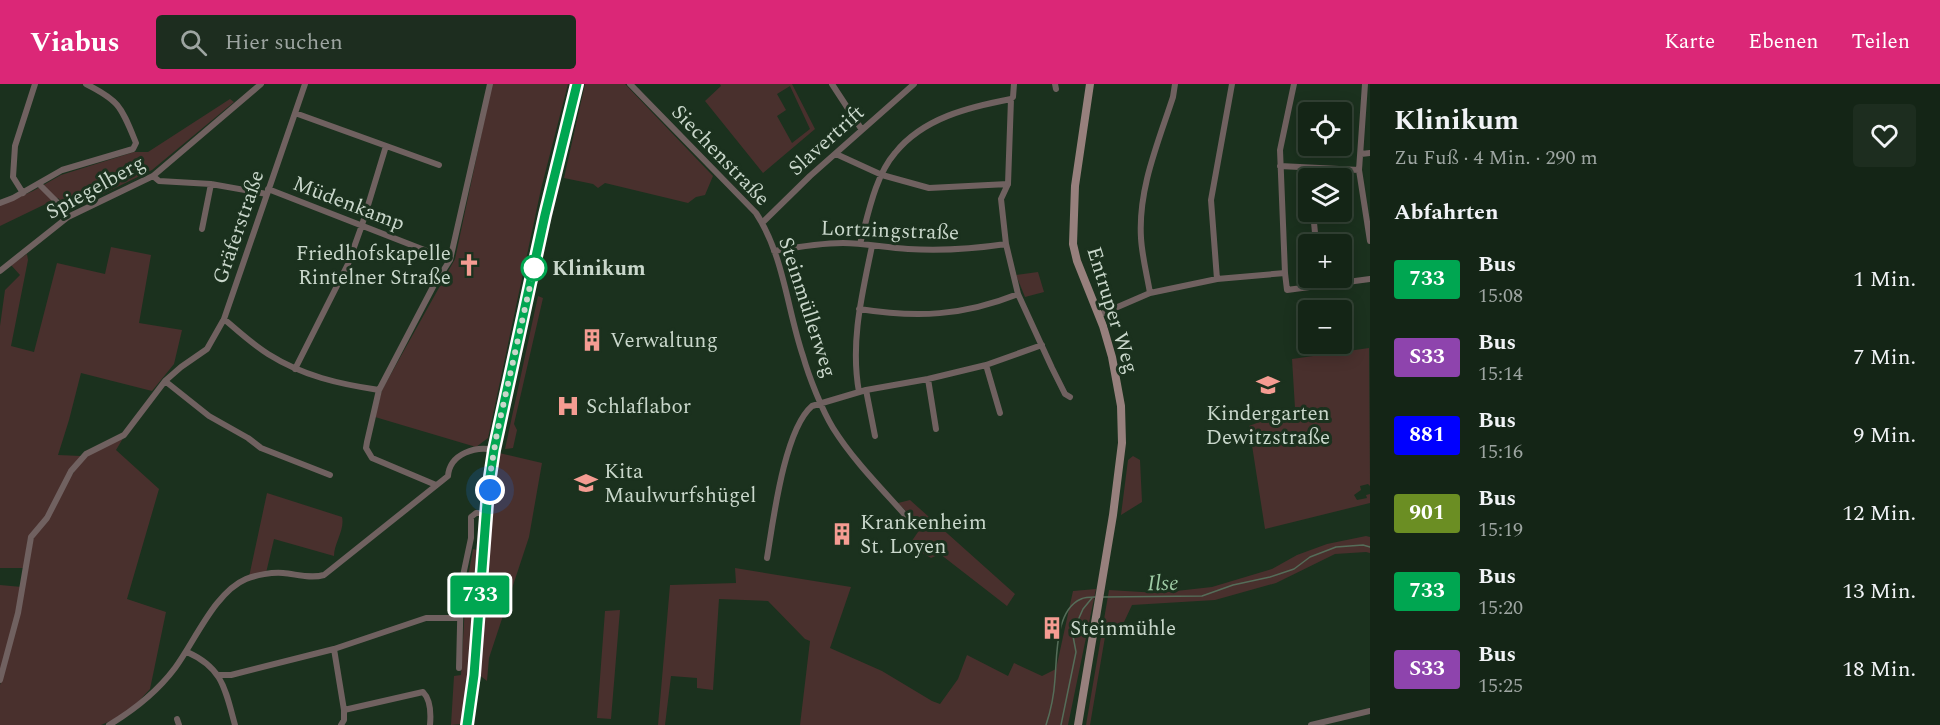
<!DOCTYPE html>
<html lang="de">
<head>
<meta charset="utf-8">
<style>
  body { margin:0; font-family:Spectral,serif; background:#1d2d1f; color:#f1f3f6; height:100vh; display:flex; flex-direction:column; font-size:22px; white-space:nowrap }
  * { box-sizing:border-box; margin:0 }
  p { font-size:20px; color:#9da5a1 }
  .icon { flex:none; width:33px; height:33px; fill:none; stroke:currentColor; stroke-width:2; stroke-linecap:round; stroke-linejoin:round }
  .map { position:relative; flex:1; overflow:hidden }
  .sheet { display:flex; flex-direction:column; background:#142516; width:570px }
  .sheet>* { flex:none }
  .badge { padding:0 12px; border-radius:4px; font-size:21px; line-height:39px }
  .controls { position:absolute; left:1298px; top:18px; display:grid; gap:12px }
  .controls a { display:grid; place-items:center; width:54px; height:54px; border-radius:6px; background:#142516; box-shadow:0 3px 15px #0003,0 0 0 2px #334235; font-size:30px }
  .you { position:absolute; width:30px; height:30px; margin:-15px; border:4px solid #fff; border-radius:50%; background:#1a73e8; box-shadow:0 0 0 9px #1a73e833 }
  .map>.badge { position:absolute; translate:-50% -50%; box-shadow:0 0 0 3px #fff }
  h2 { padding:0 24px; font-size:22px; line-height:54px }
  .round { display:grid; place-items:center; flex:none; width:63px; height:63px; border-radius:6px; background:#1d2d1f }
  .summary { display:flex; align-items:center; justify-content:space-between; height:102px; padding:0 24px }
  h1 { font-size:28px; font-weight:700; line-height:45px }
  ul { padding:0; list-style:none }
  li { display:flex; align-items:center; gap:18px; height:78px; padding:0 24px }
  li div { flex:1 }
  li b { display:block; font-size:22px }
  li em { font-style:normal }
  li .badge { min-width:66px; font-weight:700; text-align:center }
  header { display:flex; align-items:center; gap:36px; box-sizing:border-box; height:84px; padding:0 30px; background:#db2777; color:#fff }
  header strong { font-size:28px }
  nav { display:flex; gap:33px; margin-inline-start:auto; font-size:21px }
  .search { width:420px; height:54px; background:#1d2d1f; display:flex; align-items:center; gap:15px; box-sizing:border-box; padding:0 21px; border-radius:6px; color:#9da5a1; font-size:22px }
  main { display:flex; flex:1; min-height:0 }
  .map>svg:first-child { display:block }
  .green { fill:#49302d; fill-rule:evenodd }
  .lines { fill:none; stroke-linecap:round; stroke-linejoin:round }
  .stream { stroke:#556d59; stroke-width:1.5 }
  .street { stroke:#706160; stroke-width:6 }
  .secondary { stroke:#97807d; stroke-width:8 }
  .primary { stroke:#b69794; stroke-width:9 }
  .line-casing { stroke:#fff; stroke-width:14 }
  .line { stroke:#00a651; stroke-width:9 }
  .walk { stroke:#c9d7cb; stroke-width:6; stroke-dasharray:0 10.8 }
  .stop-dot { fill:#fff; stroke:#00a651; stroke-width:3 }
  .labels { text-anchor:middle; stroke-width:6; stroke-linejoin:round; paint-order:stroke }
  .street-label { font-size:21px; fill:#c9d7cb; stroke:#1b311e }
  .poi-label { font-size:21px; fill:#c9d7cb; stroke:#1b311e; text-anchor:start }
  .stop-label { font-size:21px; font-weight:bold; fill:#c9d7cb; stroke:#1b311e; text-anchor:start }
  .water-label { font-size:22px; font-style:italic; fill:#9fcca5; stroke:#1b311e }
</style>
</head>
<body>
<header>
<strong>Viabus</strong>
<div class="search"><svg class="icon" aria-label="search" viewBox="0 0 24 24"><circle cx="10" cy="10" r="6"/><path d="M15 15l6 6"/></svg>Hier suchen</div>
<nav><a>Karte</a><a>Ebenen</a><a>Teilen</a></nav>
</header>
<main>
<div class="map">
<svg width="1370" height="641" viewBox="0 0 1370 641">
  <rect width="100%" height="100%" fill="#1b311e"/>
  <path class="green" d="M 492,0 L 568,0 L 541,105 L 488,354 L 476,363 L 375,333 L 382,306 L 455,175 Z
    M 585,0 L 625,0 L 713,92 L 705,111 L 696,113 L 688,119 L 605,99 L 598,104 L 593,100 L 564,94 Z
    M 720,0 L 792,0 L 815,45 L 763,89 L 705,17 L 721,2 ZM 790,2 L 810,45 L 792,59 L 777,32 L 786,26 L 777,10 Z
    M 230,15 L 234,18 L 152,86 L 70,126 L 58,114 L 0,142 L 0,121 L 33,107 L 61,91 L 134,68 L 148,68 Z
    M 111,163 L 151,171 L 139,239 L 182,246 L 174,280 L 152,307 L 81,289 L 69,336 L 58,371 L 81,372 L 46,434 L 28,454 L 24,484 L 0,484 L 0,242 L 5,206 L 20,191 L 11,181 L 27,170 L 28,176 L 11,262 L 34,268 L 57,179 L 105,190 Z
    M 1038,188 L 1044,208 L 1025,213 L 1016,191 Z
    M 538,212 L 543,214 L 514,340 L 517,346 L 513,364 L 505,365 Z
    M 1369,264 L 1370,402 L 1368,400 L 1360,402 L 1361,406 L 1354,411 L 1357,416 L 1367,414 L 1366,411 L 1370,410 L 1370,419 L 1265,445 L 1249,342 L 1295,324 L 1292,275 Z
    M 125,351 L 116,366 L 159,405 L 127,515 L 166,528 L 150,605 L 137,619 L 115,635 L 101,641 L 0,641 L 0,601 L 16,546 L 34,451 L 84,372 Z
    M 499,369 L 542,379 L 529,453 L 489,574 L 487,597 L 478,590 L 494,401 Z
    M 1133,372 L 1140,376 L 1142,418 L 1121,431 L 1128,376 Z
    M 267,409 L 342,433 C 345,446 334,459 334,472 L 274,455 L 266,489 L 249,493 Z
    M 910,416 L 1015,510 L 1007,522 L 940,470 L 931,474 L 909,461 L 918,448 L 904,435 L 908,429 L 898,419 Z
    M 1366,452 L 1370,453 L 1370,469 L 1366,468 L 1335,470 L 1276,499 L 1215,516 L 1132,521 L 1124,538 L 1106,547 L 1090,641 L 1086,641 L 1109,506 L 1158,509 L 1212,503 L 1272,485 L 1297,471 L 1327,460 Z
    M 473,465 L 477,466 L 468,590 L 461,640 L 451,641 L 454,592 L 461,591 L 466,504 Z
    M 735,484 L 851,503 L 830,564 L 882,587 L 932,617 L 940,620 L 958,595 L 967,571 L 1008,592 L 1014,579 L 1042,592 L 1056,585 L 1073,507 L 1096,505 L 1068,641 L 800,641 L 810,557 L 805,555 L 768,517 L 719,515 L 713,606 L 697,604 L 697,594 L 671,592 L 665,641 L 658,641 L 670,501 L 736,499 Z
    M 0,501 L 22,503 L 0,591 Z
    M 620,526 L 611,635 L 597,634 L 605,527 Z"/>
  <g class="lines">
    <path class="stream" d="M 1103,513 L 1202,512 L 1233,501 L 1270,493 L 1294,485 L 1310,473 L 1336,463 L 1363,461 L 1370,463
      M 1046,641 C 1051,626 1054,611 1055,595 C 1057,573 1055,526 1081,515 C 1085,513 1091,513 1095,513
      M 1061,641 L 1076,568 L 1073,552 L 1075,543 L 1083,525 L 1092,514"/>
    <path class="street" d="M 630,0 L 756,129 C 784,172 787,225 803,272 C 809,293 822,326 833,344 C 853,376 881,404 906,432
      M 832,0 L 862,46
      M 1014,0 L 1013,13 L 1011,15 L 1008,100 L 1001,115 L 1006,160 L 1018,210 L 1052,284 L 1065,310 L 1070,313
      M 1055,0 L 1056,5
      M 1365,0 L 1359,86 L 1370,157
      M 295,29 L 439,81
      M 836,70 L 882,91 L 929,104 L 1008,100
      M 1361,70 L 1370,69
      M 1280,82 L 1359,86
      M 153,92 L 159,97 L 211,100 L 267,110
      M 39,100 L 56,117 L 68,133
      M 268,105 L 450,176
      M 23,109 L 13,93 L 15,62 L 35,0
      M 0,119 L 13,114 L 62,86 L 133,65 L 136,59 L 134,54 C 121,22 118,16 86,0
      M 1313,128 L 1315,149
      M 762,139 L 810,92 L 914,0
      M 202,145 L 211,100
      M 860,160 C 868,131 875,92 895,69 C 923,34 969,23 1011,15
      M 774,167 C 797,163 820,159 843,159 C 865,159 886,164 908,165 C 941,167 973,165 1006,160
      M 0,187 L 68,133 L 153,92 L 261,0
      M 1285,189 L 1280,66 L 1294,0
      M 1217,195 L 1211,116 L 1232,0
      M 1150,209 C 1147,191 1142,172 1141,154 C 1138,105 1158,59 1173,13 L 1175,0
      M 859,225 C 917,234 963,232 1018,210
      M 1099,231 L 1150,209 L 1217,195 L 1285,189 L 1287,206 L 1370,195
      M 224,235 C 238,247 252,260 268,270 C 303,292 339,300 379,306
      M 986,281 L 1000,329
      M 295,285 L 348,180 L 362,141 L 386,62
      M 928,295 L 936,345
      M 165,297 L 209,332 L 248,354 L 261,364 L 330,391
      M 866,306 L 875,352
      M 859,308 C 850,258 862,211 872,162
      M 436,401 L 372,374 L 366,364 L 367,358 L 379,306 L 434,201 L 450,176 L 490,0
      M 767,474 C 773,438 784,346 812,322 L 866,306 L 928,295 L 986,281 L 1042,261
      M 334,565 L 344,626 L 344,636 L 341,641
      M 187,568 C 223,584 225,605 235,641
      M 459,584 L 461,501 L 471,454 L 471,433 L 476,429 L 487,429
      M 218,591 L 231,591 L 334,565 L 426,534 L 460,534
      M 0,596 L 18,529 L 31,453 L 47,434 L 71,387 L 86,370 L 124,351 L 165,297 L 181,283 L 207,265 L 224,235 L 305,0
      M 344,626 L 423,608 C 431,616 431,630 430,641
      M 177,635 L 179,641
      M 109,641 C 134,626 157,608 175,584 C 195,557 215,508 246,495 C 256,491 272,488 283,489 C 296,490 310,495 324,491 L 448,392 C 450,369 476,362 494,366
      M 1311,641 L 1370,627"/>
    <path class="secondary" d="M 1078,641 L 1113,431 L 1122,359 L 1121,322 L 1112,273 L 1103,242 L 1077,177 L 1073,160 L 1075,102 L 1090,0"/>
    <path class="primary" d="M 488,425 L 488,406 L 499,338 L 565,44 L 577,0
      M 467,641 L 474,591 L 485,444 L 489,420"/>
  </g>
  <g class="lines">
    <g class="line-casing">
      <path id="line" d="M 467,641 L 474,591 L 488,406 L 494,366 L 545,131 L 577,0"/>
    </g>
    <use href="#line" class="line"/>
    <path class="walk" d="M 490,406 L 491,385 L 497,349 L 534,184"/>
  </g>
  <defs>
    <g id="church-bare" transform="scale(1.8)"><path d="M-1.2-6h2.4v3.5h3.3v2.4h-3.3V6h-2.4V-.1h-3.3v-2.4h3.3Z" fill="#f59c92" stroke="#1b311e" stroke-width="2.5" paint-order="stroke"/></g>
    <g id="building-bare" transform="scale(1.8)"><path d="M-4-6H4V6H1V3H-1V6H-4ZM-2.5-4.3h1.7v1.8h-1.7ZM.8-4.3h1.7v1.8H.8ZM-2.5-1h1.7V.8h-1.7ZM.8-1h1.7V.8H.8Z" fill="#f59c92" stroke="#1b311e" stroke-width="2.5" paint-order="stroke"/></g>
    <g id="school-bare" transform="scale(1.8)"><path d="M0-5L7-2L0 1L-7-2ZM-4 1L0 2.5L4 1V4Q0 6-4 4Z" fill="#f59c92" stroke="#1b311e" stroke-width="2.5" paint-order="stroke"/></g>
    <g id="hospital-bare" transform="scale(1.8)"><path d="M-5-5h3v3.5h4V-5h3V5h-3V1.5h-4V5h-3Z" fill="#f59c92" stroke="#1b311e" stroke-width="2.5" paint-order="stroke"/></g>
  </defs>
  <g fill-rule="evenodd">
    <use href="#church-bare" x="469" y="181"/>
    <use href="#building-bare" x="592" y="256"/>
    <use href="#school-bare" x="1268" y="301"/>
    <use href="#hospital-bare" x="568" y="322"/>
    <use href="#school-bare" x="586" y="399"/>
    <use href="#building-bare" x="842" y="450"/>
    <use href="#building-bare" x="1052" y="544"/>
  </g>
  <circle class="stop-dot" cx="534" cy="184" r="12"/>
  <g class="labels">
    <g class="street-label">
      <text transform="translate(826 56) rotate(-42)" y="7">Slavertrift</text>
      <text transform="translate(721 71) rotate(46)" y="7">Siechenstraße</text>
      <text transform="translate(95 103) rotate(-29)" y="7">Spiegelberg</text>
      <text transform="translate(349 119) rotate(21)" y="7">Müdenkamp</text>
      <text transform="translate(238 143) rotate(-71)" y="7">Gräferstraße</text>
      <text transform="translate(890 146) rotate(2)" y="7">Lortzingstraße</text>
      <text transform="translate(808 223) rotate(72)" y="7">Steinmüllerweg</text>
      <text transform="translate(1113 226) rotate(73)" y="7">Entruper Weg</text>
    </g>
    <g class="poi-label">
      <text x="451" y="176" text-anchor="end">Friedhofskapelle<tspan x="451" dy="24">Rintelner Straße</tspan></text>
      <text x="610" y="263">Verwaltung</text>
      <text x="586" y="329">Schlaflabor</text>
      <text x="1268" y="336" text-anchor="middle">Kindergarten<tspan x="1268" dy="24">Dewitzstraße</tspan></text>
      <text x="604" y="394">Kita<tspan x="604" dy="24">Maulwurfshügel</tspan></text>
      <text x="860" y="445">Krankenheim<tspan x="860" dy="24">St. Loyen</tspan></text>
      <text x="1070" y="551">Steinmühle</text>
    </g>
    <g class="stop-label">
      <text x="552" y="191">Klinikum</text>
    </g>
    <g class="water-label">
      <text transform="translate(1163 498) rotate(-1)" y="8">Ilse</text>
    </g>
  </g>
</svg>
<div class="controls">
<a><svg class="icon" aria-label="locate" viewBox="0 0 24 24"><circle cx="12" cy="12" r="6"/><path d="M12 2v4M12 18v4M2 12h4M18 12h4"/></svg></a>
<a><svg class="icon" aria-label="layers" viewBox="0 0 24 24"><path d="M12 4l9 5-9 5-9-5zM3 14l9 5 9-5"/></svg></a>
<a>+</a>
<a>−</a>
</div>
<div class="you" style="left:490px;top:406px"></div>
<b class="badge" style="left:480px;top:511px;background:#00a651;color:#fff">733</b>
</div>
<section class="sheet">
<div class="summary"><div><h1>Klinikum</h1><p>Zu Fuß · 4 Min. · 290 m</p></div><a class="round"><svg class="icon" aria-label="heart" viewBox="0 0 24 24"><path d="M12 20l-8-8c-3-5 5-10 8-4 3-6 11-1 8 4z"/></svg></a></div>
<h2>Abfahrten</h2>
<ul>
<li><span class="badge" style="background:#00a651;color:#fff">733</span><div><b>Bus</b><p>15:08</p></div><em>1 Min.</em></li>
<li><span class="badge" style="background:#8e44ad;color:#fff">S33</span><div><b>Bus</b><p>15:14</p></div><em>7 Min.</em></li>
<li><span class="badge" style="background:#00f;color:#fff">881</span><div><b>Bus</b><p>15:16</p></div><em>9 Min.</em></li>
<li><span class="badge" style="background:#6b8e23;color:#fff">901</span><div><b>Bus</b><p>15:19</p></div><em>12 Min.</em></li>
<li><span class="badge" style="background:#00a651;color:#fff">733</span><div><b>Bus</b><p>15:20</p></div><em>13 Min.</em></li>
<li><span class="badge" style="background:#8e44ad;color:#fff">S33</span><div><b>Bus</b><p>15:25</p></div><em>18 Min.</em></li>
</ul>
</section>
</main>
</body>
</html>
